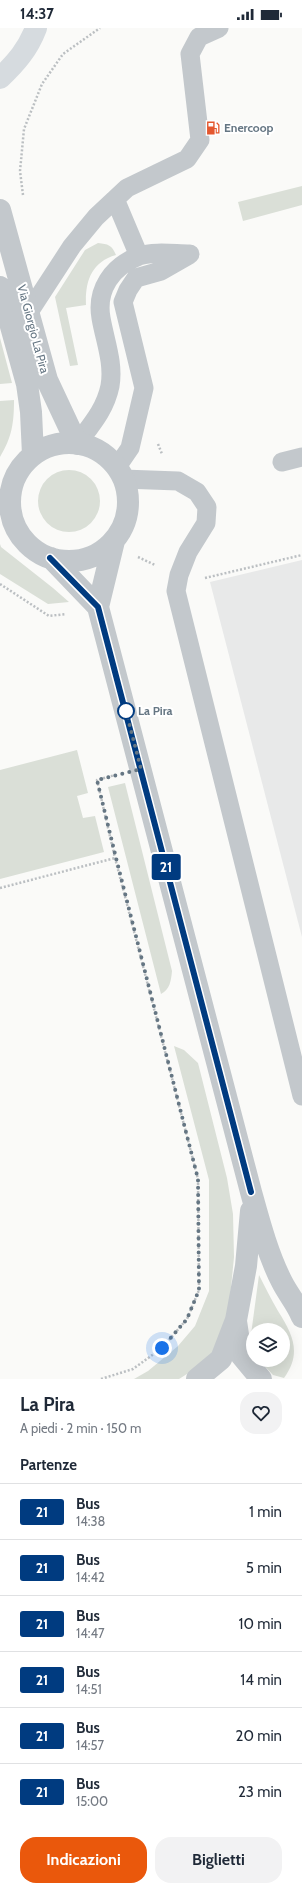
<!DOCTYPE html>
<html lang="it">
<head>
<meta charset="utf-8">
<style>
  body { margin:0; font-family:Cabin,sans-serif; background:#f2f2f3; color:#1f2937; height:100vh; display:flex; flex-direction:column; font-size:15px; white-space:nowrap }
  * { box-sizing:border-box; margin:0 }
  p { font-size:13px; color:#747a83 }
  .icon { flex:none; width:22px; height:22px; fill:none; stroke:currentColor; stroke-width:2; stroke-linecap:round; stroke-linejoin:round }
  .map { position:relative; height:1351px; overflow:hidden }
  .details { display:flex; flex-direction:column; background:#fff; flex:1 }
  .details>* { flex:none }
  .badge { padding:0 8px; border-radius:3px; font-size:14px; line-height:26px }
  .fabs { position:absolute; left:246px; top:1295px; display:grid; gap:8px }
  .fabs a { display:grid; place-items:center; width:44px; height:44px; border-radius:50%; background:#fff; box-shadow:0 4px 16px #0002; font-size:20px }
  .you { position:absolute; width:20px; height:20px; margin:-10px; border:3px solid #fff; border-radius:50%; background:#1a73e8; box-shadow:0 0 0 6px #1a73e833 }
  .map>.badge { position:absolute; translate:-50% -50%; box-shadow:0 0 0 2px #fff }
  h2 { padding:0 20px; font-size:15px; line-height:36px }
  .round { display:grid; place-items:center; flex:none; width:42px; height:42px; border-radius:16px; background:#f2f2f3 }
  .headline { display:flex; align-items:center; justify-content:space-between; height:68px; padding:0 20px }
  h1 { font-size:19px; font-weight:700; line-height:30px }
  .cta { display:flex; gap:8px; margin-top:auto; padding:8px 20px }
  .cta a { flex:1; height:46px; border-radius:16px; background:#ea580c; color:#fff; font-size:16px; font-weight:700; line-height:46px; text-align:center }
  .cta a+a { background:#f2f2f3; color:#1f2937 }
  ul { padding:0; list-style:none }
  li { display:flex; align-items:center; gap:12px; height:56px; padding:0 20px; border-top:1px solid #e0e1e3 }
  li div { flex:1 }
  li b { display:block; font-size:15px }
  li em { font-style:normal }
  li .badge { min-width:44px; font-weight:700; text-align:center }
  .status { display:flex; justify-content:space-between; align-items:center; height:28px; padding:0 20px; background:#fff; direction:ltr }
  .status svg { height:11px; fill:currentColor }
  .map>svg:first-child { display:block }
  .built { fill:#e8e9e9 }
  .green { fill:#dadfd7 }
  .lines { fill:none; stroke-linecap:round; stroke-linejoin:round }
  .path { stroke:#bbbfc2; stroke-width:2.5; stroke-dasharray:2 2; stroke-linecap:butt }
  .lane { stroke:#c3c8cc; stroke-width:19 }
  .street { stroke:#c3c8cc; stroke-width:22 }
  .secondary { stroke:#d6dbdf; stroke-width:22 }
  .line-casing { stroke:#fff; stroke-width:9 }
  .line { stroke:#003b80; stroke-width:6 }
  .walk { stroke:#657683; stroke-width:4; stroke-dasharray:0 7.2 }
  .stop-dot { fill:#fff; stroke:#003b80; stroke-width:2 }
  .labels { text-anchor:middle; stroke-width:4; stroke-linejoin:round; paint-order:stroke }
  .poi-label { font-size:12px; font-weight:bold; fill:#657683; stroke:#fff; text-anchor:start }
  .street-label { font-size:12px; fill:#657683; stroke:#fff }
  .stop-label { font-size:12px; font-weight:bold; fill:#657683; stroke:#fff; text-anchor:start }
</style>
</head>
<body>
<div class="status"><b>14:37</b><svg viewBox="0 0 49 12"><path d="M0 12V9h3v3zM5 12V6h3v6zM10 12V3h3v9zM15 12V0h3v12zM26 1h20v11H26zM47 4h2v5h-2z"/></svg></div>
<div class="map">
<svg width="302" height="1351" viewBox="0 0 302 1351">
  <rect width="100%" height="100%" fill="#fafaf8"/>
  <path class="built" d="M 302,532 L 302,909 L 210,554 Z"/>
  <path class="green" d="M 302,158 L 302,177 L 243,193 L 238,174 Z
    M 98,215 C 108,216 112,217 116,227 C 91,234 85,254 86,277 L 66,280 L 78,337 L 70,338 L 55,269 L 85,222 Z
    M 0,310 L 12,355 L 0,356 Z
    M 14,372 C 14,395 12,409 0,429 L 0,373 Z
    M38 473a31 31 0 1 1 62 0a31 31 0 1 1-62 0Z
    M 0,516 L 1,519 L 53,560 L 69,574 L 48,576 L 0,546 Z
    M 77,722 L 88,765 L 77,768 L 83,790 L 95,788 L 104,824 L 0,851 L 0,742 Z
    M 125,755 L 172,943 C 171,953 170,961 161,966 L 108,759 Z
    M 174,1018 L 184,1022 L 198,1035 L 227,1150 L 233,1186 L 234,1229 L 230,1270 L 224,1304 L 217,1320 L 203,1336 L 179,1351 L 134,1351 L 148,1343 L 178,1318 L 195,1298 L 209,1263 L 209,1152 Z
    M 259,1247 C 265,1259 271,1271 278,1283 C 293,1307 302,1325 284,1350 L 273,1347 L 259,1332 L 283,1332 L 283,1302 L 253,1302 L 253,1323 L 250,1314 Z"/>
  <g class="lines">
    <path class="path" d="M 23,167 L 20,143 L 24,101 L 42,56 L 63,26 L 100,0
      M 158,416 L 162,426
      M 138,529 L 155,537
      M 205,550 L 302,527
      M 0,556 L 49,588 L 66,586
      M 0,860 L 115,830
      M 101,1351 L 133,1341 L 162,1320 L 187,1291 L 199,1262 L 198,1151 L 115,830 L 97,752 L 115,747"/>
    <path class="lane" d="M 115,171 L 139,228
      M 29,284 L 72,218 L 96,189 L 127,160 L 187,131 L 200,112 L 190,26 L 199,9 L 219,0
      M 77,416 C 91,397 105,382 110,358 C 114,335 105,313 101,290 C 96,262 112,238 139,228 C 155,223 174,226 190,226
      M 282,434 L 302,429
      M 117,439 L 130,420 L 144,360 L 123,274 L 128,262 L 136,250 L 161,243 L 189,227
      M 123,451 L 178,453 L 197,464 L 207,479 L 206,495 L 188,524 L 179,547 L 176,563 L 302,1068"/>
    <path class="street" d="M 0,182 L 47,352 L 77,416
      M 0,259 L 27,356 L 31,384 L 33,427
      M10 474a59 59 0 1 1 118 0a59 59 0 1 1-118 0Z
      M 114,513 L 98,579 L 251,1164 C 259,1193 268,1227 282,1254 C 288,1266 297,1276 302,1289
      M 51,530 L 98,579
      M 236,1293 L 241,1327 L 261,1351
      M 197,1351 L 221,1331 L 236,1292 L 246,1238 L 251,1183"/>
    <path class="secondary" d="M 0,50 C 16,35 28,21 36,0"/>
  </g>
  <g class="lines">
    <g class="line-casing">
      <path id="line" d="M 50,530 L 98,579 L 251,1164"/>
    </g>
    <use href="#line" class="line"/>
    <path class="walk" d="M 126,683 L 141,741 L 97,752 L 116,830 L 198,1151 L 199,1262 L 187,1291 L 162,1320"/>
  </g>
  <defs>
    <g id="fuel-bare" transform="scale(1.08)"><path d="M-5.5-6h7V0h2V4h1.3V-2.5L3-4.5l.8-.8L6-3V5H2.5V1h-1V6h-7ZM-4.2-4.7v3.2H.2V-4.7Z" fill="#e4572e" stroke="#fff" stroke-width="2.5" paint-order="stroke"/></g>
  </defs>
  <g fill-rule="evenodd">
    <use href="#fuel-bare" x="213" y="100"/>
  </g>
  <circle class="stop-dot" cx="126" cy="683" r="8"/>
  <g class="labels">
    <g class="poi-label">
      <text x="224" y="104">Enercoop</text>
    </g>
    <g class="street-label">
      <text transform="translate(33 301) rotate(75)" y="4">Via Giorgio La Pira</text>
    </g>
    <g class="stop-label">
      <text x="138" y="687">La Pira</text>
    </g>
  </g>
</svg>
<div class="fabs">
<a><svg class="icon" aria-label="layers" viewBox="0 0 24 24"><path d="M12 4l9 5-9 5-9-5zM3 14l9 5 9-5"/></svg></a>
</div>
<div class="you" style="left:162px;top:1320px"></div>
<b class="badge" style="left:166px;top:839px;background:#003b80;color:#fff">21</b>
</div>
<section class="details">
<div class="headline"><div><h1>La Pira</h1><p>A piedi · 2 min · 150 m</p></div><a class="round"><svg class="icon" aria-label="heart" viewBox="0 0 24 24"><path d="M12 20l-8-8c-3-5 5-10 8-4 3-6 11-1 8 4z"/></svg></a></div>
<h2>Partenze</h2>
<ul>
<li><span class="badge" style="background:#003b80;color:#fff">21</span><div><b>Bus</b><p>14:38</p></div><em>1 min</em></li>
<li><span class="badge" style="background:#003b80;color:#fff">21</span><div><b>Bus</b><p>14:42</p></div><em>5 min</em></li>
<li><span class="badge" style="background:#003b80;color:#fff">21</span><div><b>Bus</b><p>14:47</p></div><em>10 min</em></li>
<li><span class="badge" style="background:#003b80;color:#fff">21</span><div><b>Bus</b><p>14:51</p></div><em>14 min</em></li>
<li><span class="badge" style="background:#003b80;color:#fff">21</span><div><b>Bus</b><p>14:57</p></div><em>20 min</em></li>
<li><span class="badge" style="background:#003b80;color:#fff">21</span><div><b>Bus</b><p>15:00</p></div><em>23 min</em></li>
</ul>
<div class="cta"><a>Indicazioni</a><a>Biglietti</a></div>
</section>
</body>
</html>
